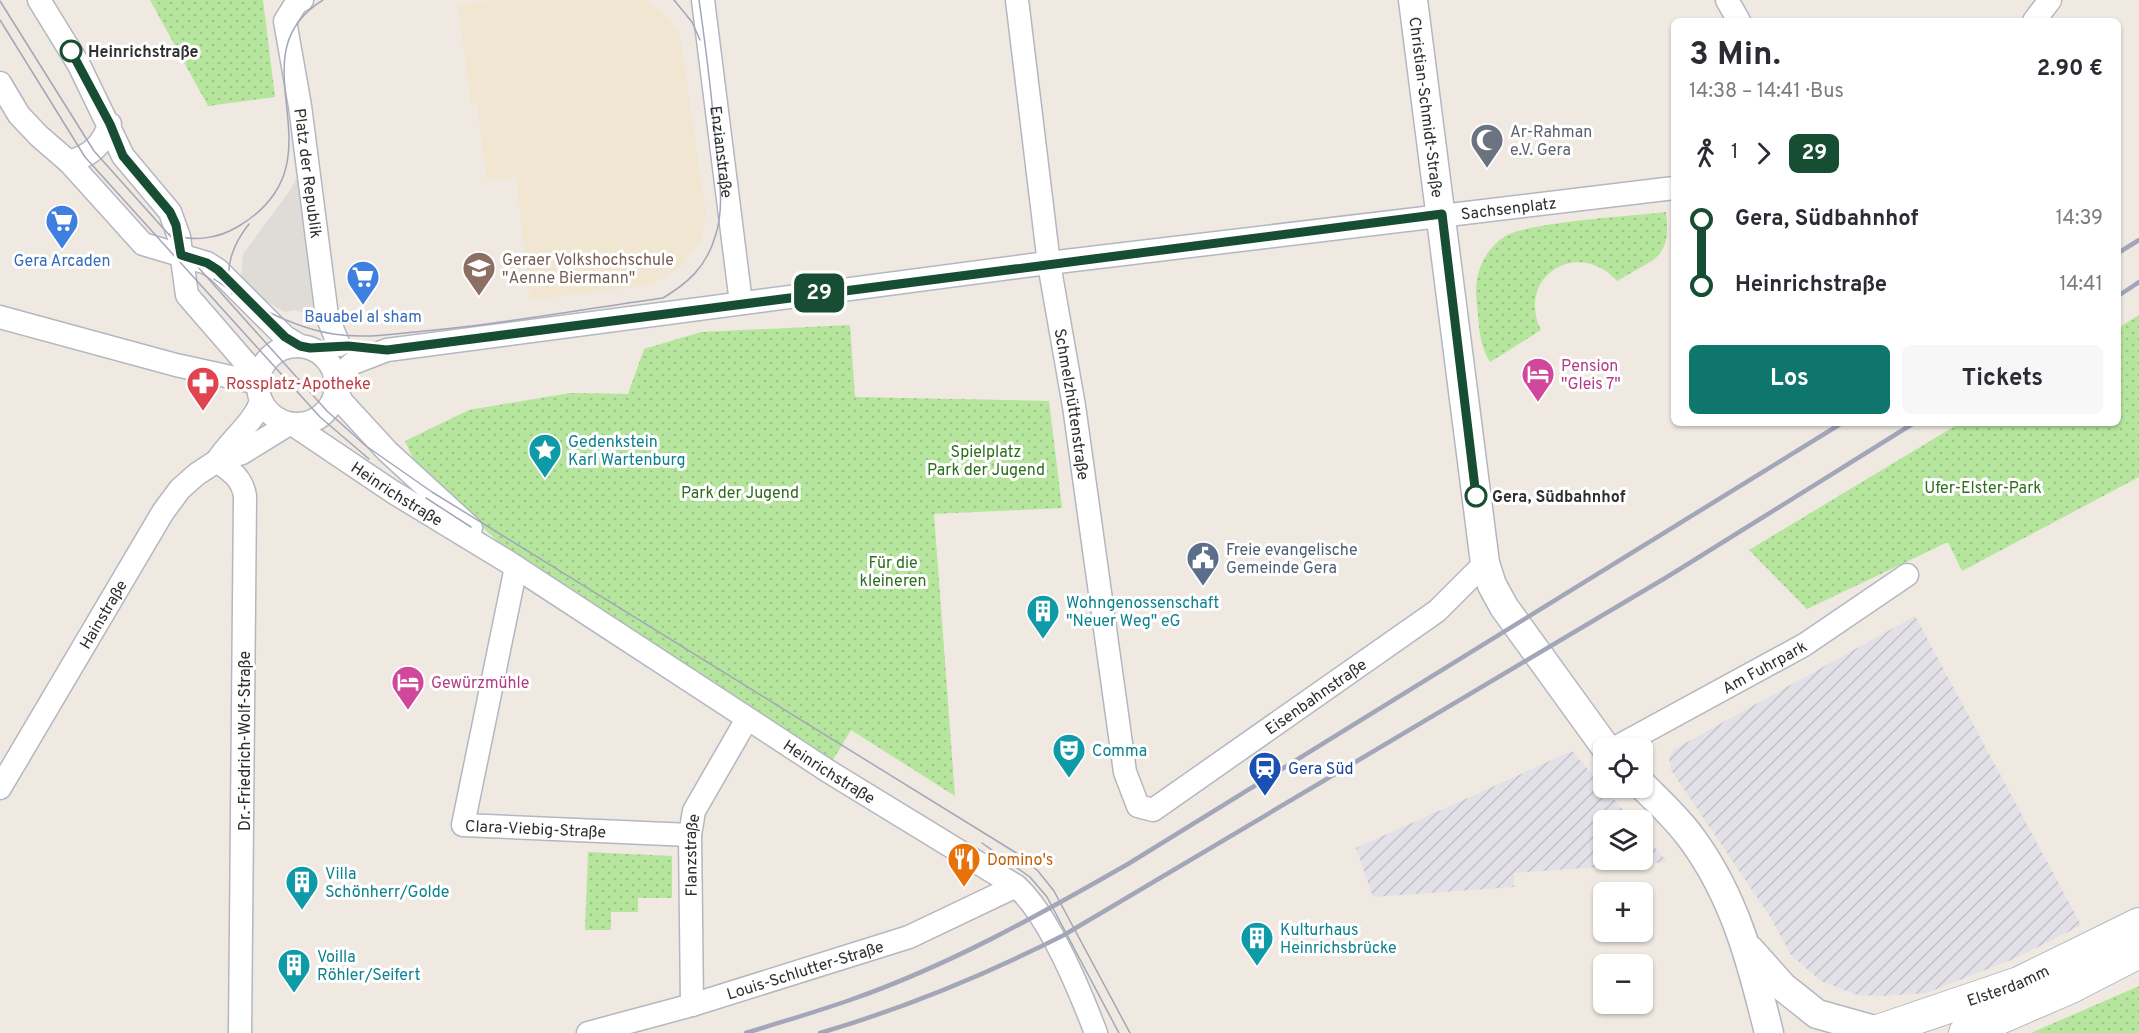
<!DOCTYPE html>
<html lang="de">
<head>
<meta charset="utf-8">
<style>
  body { margin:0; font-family:Overpass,sans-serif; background:#f7f7f7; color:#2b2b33; height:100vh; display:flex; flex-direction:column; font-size:22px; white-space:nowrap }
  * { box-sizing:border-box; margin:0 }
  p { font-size:20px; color:#7c7c81 }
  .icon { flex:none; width:33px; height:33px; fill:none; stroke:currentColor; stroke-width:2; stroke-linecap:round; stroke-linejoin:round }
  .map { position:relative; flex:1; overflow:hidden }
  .details { position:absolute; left:1671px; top:18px; width:450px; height:408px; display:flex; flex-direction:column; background:#fff; border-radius:9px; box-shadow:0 2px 4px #0004 }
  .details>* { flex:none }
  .badge { padding:0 12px; border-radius:9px; font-size:21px; line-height:39px }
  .controls { position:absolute; left:1593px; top:738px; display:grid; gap:12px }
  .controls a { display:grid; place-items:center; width:60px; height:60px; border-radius:9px; background:#fff; box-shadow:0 2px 4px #0004; font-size:30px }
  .map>.badge { position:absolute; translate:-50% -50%; box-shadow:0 0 0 3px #fff }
  .legs { display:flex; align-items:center; gap:9px; height:66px; padding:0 18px; font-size:20px }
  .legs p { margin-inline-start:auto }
  .summary { display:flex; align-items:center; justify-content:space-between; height:102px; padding:0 18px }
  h1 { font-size:33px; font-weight:700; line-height:45px }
  .button { display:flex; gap:12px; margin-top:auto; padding:12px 18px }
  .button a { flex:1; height:69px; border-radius:9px; background:#0f766e; color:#fff; font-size:24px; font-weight:700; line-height:69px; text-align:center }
  .button a+a { background:#f7f7f7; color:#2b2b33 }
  ul { padding:0 18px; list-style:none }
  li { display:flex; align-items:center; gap:21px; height:66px; font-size:22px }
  li i { display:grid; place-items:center; width:9px; height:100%; margin:0 8px; background:currentColor }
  li i::after { content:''; width:15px; height:15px; margin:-8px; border:4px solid; border-radius:50%; background:#fff }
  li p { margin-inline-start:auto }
  li:first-child i { background:linear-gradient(#0000 50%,currentColor 0) }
  li:last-child i { background:linear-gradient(currentColor 50%,#0000 0) }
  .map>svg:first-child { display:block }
  .industrial { fill:url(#industrial-furrows) }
  .education { fill:#f0e6d1 }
  .green { fill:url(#green-dots) }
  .plaza { fill:#dfdcd8 }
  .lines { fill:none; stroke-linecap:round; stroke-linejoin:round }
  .minor-casing { stroke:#b4b7c1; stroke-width:25 }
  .tertiary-casing { stroke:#b4b7c1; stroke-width:31 }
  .secondary-casing { stroke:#b4b7c1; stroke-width:34 }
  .minor { stroke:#fff; stroke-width:22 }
  .tertiary { stroke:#fff; stroke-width:28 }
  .secondary { stroke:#fff; stroke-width:32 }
  .tram { stroke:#a3a6b8; stroke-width:1.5 }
  .rail { stroke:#a3a6b8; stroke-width:4.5 }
  .line-1-casing { stroke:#fff; stroke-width:14 }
  .line-1 { stroke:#174d33; stroke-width:9 }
  .stop-1-dot { fill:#fff; stroke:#174d33; stroke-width:3 }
  .labels { text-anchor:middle; stroke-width:6; stroke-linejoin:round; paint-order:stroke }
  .stop-label { font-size:16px; font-weight:bold; fill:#2e2e2e; stroke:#fff; text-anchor:start }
  .street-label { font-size:16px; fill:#2e2e2e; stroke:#fff }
  .worship-label { font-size:16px; fill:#5b616d; stroke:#fff; text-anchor:start }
  .education-label { font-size:16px; fill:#785e54; stroke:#fff; text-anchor:start }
  .shop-label { font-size:16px; fill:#366cbe; stroke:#fff }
  .hotel-label { font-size:16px; fill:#b23c85; stroke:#fff; text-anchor:start }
  .health-label { font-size:16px; fill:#be3a42; stroke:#fff; text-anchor:start }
  .culture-label { font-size:16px; fill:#0d838f; stroke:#fff; text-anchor:start }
  .park-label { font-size:16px; fill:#2c6e1b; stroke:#fff }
  .service-label { font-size:16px; fill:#4e5e75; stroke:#fff; text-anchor:start }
  .transit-label { font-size:16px; fill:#164399; stroke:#fff; text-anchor:start }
  .food-label { font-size:16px; fill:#c56008; stroke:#fff; text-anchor:start }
</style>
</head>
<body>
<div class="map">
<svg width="2139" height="1033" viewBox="0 0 2139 1033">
  <defs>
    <pattern id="industrial-furrows" width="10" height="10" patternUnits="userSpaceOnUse" patternTransform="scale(1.5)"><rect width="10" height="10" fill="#e3e1e8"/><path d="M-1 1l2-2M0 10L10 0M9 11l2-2" fill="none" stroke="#c3c1c7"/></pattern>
    <pattern id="green-dots" width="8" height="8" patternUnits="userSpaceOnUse" patternTransform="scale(1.5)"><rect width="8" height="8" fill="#b6e59e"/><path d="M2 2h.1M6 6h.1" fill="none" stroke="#9dc588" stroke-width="1.8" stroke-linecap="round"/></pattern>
  </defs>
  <rect width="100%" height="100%" fill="#efe9e1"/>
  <path class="industrial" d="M 1915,616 L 2081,925 L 2016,958 L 1926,993 L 1882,996 L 1857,995 L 1821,981 L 1791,955 L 1771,918 L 1671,770 L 1669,759 L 1673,750 Z
    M 1572,751 L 1632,820 L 1604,820 L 1604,860 L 1642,860 L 1643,833 L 1667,862 L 1514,873 L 1514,887 L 1373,897 L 1356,848 Z"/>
  <path class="education" d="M 499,0 L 646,0 L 668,17 L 680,35 L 706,215 L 700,241 L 682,266 L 650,285 L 530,300 L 516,177 L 487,180 L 477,105 L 471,105 L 458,5 Z"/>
  <path class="green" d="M 150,0 L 263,0 L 275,97 L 208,106 Z
    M 1666,212 C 1672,260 1654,258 1617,281 C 1578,237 1515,277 1541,330 L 1490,362 C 1479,345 1479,325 1477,305 C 1473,279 1481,252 1504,237 C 1526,222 1634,216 1666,212 Z
    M 2139,315 L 2139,477 L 1962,571 L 1948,542 L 1807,609 L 1749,550 L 1960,423 L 2118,423 L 2118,328 Z
    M 850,325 L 855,397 L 1049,401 L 1062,508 L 934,514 L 955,796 L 851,730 L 833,760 L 521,563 L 416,465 L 405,441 L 469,410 L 570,393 L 628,394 L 644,349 L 701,332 Z
    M 588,852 L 672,856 L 672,898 L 638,898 L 638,912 L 611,912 L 611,930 L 585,930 Z
    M 2139,986 L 2139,1033 L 2031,1033 Z"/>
  <path class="plaza" d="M 302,168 L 323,319 L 295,310 L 285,312 L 257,296 L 241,281 L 243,254 L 291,189 Z"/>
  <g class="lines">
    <g class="minor-casing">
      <g id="minor">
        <path d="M 39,0 L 79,65 L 123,156 L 170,212 L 179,237 L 187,295 L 258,377"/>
        <path id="s1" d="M 302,0 L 297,2 L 285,21 L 300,106 L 327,316 L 339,345"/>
        <path id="s2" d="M 703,0 L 741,303"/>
        <path id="s3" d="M 1017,0 L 1049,264 L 1074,406 L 1125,772 L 1138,806 L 1153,810 L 1437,611 L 1485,563"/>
        <path d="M 1727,0 L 1739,21"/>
        <path d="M 2034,21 L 2050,0"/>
        <path d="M 0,83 L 19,115 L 39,136 L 69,162 L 143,244 L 207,263 L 218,270 L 285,337 L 300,346"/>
        <path d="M 69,162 C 92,155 101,146 110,124"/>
        <path d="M 0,317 L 176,365 L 258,383"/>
        <circle cx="297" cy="385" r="39"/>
        <path id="s4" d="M 335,379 L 353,363 L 387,350 L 1032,265 L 1674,188"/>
        <path d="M 336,389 L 342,402 L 387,451 L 471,528"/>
        <path id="s5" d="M 292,424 L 393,492 L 505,560 L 828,771 L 1016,886 C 1049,915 1080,991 1096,1033"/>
        <path d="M 217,461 C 231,471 242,478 245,496 L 240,1033"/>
        <path d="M 217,461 C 230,440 252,425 261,402"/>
        <path id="s6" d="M 516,567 L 463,825 L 690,835"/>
        <path id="s7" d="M 1615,748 L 1804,645 L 1907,575"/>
        <path id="s8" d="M 0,788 L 163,512 L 180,489 L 197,474 L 217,461 L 242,453 L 289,424"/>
        <path id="s9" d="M 692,1005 L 690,835 L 694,811 L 747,719"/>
        <path id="s10" d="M 588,1033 L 692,1005 L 909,937 L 1016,886"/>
      </g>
    </g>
    <g class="tertiary-casing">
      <g id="tertiary">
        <path id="s11" d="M 1413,0 L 1485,563 L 1492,585 L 1504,607 L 1606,748"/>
        <path d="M 1642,785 C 1659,802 1678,819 1692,839 C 1735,897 1752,964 1769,1033"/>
        <path d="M 1750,950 L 1783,987 L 1817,1014 L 1878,1031"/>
      </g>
    </g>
    <g class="secondary-casing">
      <g id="secondary">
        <path id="s12" d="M 1872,1033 L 2019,983 L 2139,924"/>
        <path d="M 1965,1033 L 2071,987 L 2139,952"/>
      </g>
    </g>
    <use href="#minor" class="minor"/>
    <use href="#tertiary" class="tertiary"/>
    <use href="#secondary" class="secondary"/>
    <path class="tram" d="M 674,0 L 692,22 L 700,40
      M 0,1 L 94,151 L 327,411 L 366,446 L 432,492 L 1018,854 L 1038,871 L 1054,891 L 1130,1033
      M 0,20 L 85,157 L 320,417 L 369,459
      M 169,234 C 193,242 218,239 239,226 C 348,160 230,57 323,0
      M 214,279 C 248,303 292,327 333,334 C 363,339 394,334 424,331 C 504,324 583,309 663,298 C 688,283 706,267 715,237 C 725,208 719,176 716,146 C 712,97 706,49 699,0
      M 232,294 C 223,269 233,244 249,224
      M 426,498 L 471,527
      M 982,843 L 1030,877 L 1047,897 L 1119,1033"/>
    <path class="rail" d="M 2118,253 L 2139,240
      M 2118,296 L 2139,282
      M 746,1033 C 781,1022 816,1012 850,1000 C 948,966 1039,915 1128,864 L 1842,423
      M 820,1033 C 905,1008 985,975 1064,935 L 1667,577 L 1914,423"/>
  </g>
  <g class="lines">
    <g class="line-1-casing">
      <path id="line-1" d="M 71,51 L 110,124 L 123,156 L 170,212 L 176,225 L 181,255 L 207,263 L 218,270 L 285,337 L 300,346 L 310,348 L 348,346 L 387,350 L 1442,214 L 1476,496"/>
    </g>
    <use href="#line-1" class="line-1"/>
  </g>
  <defs>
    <g id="mosque-pin" transform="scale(1.725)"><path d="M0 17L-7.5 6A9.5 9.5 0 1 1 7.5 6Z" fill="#6b7280" stroke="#fff"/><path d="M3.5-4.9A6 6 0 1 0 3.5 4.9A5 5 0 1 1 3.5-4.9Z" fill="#fff"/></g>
    <g id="supermarket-pin" transform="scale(1.725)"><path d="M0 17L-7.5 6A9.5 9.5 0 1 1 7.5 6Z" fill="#3f7fe0" stroke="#fff"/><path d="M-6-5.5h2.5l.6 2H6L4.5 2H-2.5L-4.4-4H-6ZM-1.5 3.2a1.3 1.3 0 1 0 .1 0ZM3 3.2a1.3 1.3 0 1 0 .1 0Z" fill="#fff"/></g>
    <g id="school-pin" transform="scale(1.725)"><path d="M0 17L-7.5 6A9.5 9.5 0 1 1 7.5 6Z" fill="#8d6e63" stroke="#fff"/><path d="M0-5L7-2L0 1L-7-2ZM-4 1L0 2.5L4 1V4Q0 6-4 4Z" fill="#fff"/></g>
    <g id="hotel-pin" transform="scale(1.725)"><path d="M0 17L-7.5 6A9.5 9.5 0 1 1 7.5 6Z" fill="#d1479c" stroke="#fff"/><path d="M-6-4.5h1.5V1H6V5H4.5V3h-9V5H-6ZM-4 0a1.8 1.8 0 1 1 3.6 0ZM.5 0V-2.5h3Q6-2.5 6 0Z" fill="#fff"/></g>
    <g id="pharmacy-pin" transform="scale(1.725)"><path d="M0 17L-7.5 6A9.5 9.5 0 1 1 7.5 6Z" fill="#e0444e" stroke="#fff"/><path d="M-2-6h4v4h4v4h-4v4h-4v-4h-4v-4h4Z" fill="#fff"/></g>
    <g id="sight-pin" transform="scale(1.725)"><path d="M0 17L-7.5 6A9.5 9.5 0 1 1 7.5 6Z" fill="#0f9aa8" stroke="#fff"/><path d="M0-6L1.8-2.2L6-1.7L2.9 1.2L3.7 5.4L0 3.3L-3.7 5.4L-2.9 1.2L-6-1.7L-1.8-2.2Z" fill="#fff"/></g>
    <g id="civic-pin" transform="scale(1.725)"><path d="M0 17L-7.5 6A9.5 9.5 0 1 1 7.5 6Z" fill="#5c6f8a" stroke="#fff"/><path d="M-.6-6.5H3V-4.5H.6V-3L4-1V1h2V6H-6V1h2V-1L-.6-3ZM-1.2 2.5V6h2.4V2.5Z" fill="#fff"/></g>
    <g id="building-pin" transform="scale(1.725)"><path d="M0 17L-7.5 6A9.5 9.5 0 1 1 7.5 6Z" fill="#0f9aa8" stroke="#fff"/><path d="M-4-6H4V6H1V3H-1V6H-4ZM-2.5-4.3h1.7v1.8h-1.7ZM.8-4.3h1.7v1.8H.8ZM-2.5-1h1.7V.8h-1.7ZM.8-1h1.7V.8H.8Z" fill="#fff"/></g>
    <g id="theatre-pin" transform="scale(1.725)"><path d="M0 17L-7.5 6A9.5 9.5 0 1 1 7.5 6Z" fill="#0f9aa8" stroke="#fff"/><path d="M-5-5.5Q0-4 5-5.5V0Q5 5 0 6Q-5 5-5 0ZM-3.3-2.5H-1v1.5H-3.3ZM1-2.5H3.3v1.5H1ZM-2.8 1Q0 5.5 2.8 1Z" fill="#fff"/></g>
    <g id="station-pin" transform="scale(1.725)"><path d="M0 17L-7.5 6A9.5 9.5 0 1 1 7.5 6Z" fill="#1a4fb4" stroke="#fff"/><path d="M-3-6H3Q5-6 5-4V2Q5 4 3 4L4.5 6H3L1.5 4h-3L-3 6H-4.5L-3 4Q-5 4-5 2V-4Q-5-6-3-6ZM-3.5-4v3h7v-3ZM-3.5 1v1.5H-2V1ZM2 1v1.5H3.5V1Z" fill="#fff"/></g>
    <g id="restaurant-pin" transform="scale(1.725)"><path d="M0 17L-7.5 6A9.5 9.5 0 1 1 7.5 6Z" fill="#e8710a" stroke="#fff"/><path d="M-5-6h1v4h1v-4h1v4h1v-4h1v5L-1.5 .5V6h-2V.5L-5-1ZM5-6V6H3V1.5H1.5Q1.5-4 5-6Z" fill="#fff"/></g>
  </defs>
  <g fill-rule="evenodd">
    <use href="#mosque-pin" x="1487" y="140"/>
    <use href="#supermarket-pin" x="62" y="221"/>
    <use href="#school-pin" x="479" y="268"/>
    <use href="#supermarket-pin" x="363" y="277"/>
    <use href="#hotel-pin" x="1538" y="374"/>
    <use href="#pharmacy-pin" x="203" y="383"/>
    <use href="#sight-pin" x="545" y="450"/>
    <use href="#civic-pin" x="1203" y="558"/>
    <use href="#building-pin" x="1043" y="611"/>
    <use href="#hotel-pin" x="408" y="682"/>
    <use href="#theatre-pin" x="1069" y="750"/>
    <use href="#station-pin" x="1265" y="768"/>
    <use href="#restaurant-pin" x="964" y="859"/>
    <use href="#building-pin" x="302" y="882"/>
    <use href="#building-pin" x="1257" y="938"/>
    <use href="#building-pin" x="294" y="965"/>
  </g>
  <g class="stop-1-dot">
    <circle cx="71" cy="51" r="10"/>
    <circle cx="1476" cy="496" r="10"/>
  </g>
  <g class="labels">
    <g class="stop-label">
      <text x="88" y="57">Heinrichstraße</text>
      <text x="1492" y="502">Gera, Südbahnhof</text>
    </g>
    <g class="street-label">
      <text dy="6" stroke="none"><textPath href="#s11" startOffset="108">Christian-Schmidt-Straße</textPath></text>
      <text dy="6" stroke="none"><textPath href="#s2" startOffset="153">Enzianstraße</textPath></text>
      <text dy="6" stroke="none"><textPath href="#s1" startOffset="182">Platz der Republik</textPath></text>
      <text dy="6" stroke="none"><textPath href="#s4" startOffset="1191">Sachsenplatz</textPath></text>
      <text dy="6" stroke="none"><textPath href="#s3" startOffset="408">Schmelzhüttenstraße</textPath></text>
      <text dy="6" stroke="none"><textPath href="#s5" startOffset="126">Heinrichstraße</textPath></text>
      <text dy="6" stroke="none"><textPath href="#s8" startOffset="202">Hainstraße</textPath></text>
      <text dy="6" stroke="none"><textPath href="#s7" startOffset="170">Am Fuhrpark</textPath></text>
      <text dy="6" stroke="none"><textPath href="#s3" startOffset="1030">Eisenbahnstraße</textPath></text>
      <text transform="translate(244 741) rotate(-90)" y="6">Dr.-Friedrich-Wolf-Straße</text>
      <text dy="6" stroke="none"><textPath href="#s5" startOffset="640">Heinrichstraße</textPath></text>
      <text dy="6" stroke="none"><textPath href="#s6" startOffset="336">Clara-Viebig-Straße</textPath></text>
      <text dy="6" stroke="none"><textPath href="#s9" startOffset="150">Flanzstraße</textPath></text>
      <text dy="6" stroke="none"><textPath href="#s10" startOffset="226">Louis-Schlutter-Straße</textPath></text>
      <text dy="6" stroke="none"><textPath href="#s12" startOffset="144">Elsterdamm</textPath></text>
    </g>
    <g class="worship-label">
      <text x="1510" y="137">Ar-Rahman<tspan x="1510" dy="18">e.V. Gera</tspan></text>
    </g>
    <g class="education-label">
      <text x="502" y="265">Geraer Volkshochschule<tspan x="502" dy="18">"Aenne Biermann"</tspan></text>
    </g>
    <g class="shop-label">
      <text x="62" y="266">Gera Arcaden</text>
      <text x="363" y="322">Bauabel al sham</text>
    </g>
    <g class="hotel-label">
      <text x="1561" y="371">Pension<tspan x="1561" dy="18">"Gleis 7"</tspan></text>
      <text x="431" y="688">Gewürzmühle</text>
    </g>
    <g class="health-label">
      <text x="226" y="389">Rossplatz-Apotheke</text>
    </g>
    <g class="culture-label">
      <text x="568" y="447">Gedenkstein<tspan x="568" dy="18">Karl Wartenburg</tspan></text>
      <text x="1066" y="608">Wohngenossenschaft<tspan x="1066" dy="18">"Neuer Weg" eG</tspan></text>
      <text x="1092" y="756">Comma</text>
      <text x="325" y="879">Villa<tspan x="325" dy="18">Schönherr/Golde</tspan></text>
      <text x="1280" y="935">Kulturhaus<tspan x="1280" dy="18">Heinrichsbrücke</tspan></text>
      <text x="317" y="962">Voilla<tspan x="317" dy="18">Röhler/Seifert</tspan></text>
    </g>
    <g class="park-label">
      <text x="986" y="457">Spielplatz<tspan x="986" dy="18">Park der Jugend</tspan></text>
      <text x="1983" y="493">Ufer-Elster-Park</text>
      <text x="740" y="498">Park der Jugend</text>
      <text x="893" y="568">Für die<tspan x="893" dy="18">kleineren</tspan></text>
    </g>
    <g class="service-label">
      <text x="1226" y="555">Freie evangelische<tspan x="1226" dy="18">Gemeinde Gera</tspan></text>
    </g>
    <g class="transit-label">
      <text x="1288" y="774">Gera Süd</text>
    </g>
    <g class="food-label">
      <text x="987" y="865">Domino's</text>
    </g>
  </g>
</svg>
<div class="controls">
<a><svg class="icon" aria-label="locate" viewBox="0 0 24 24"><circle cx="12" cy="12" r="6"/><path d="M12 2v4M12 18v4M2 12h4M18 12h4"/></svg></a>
<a><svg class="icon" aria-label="layers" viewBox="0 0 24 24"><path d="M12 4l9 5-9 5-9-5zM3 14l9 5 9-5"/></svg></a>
<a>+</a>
<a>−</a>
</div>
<b class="badge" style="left:819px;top:293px;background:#174d33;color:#fff">29</b>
<section class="details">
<div class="summary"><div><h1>3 Min.</h1><p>14:38 – 14:41 · Bus</p></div><b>2.90 €</b></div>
<div class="legs"><svg class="icon" aria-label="walk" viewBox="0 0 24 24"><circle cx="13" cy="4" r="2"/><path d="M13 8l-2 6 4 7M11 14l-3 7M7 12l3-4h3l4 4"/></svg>1<svg class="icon" aria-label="forward" viewBox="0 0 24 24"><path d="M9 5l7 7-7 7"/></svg><b class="badge" style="background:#174d33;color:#fff">29</b></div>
<ul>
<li><i style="color:#174d33"></i><b>Gera, Südbahnhof</b><p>14:39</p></li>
<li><i style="color:#174d33"></i><b>Heinrichstraße</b><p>14:41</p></li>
</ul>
<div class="button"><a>Los</a><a>Tickets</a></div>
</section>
</div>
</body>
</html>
